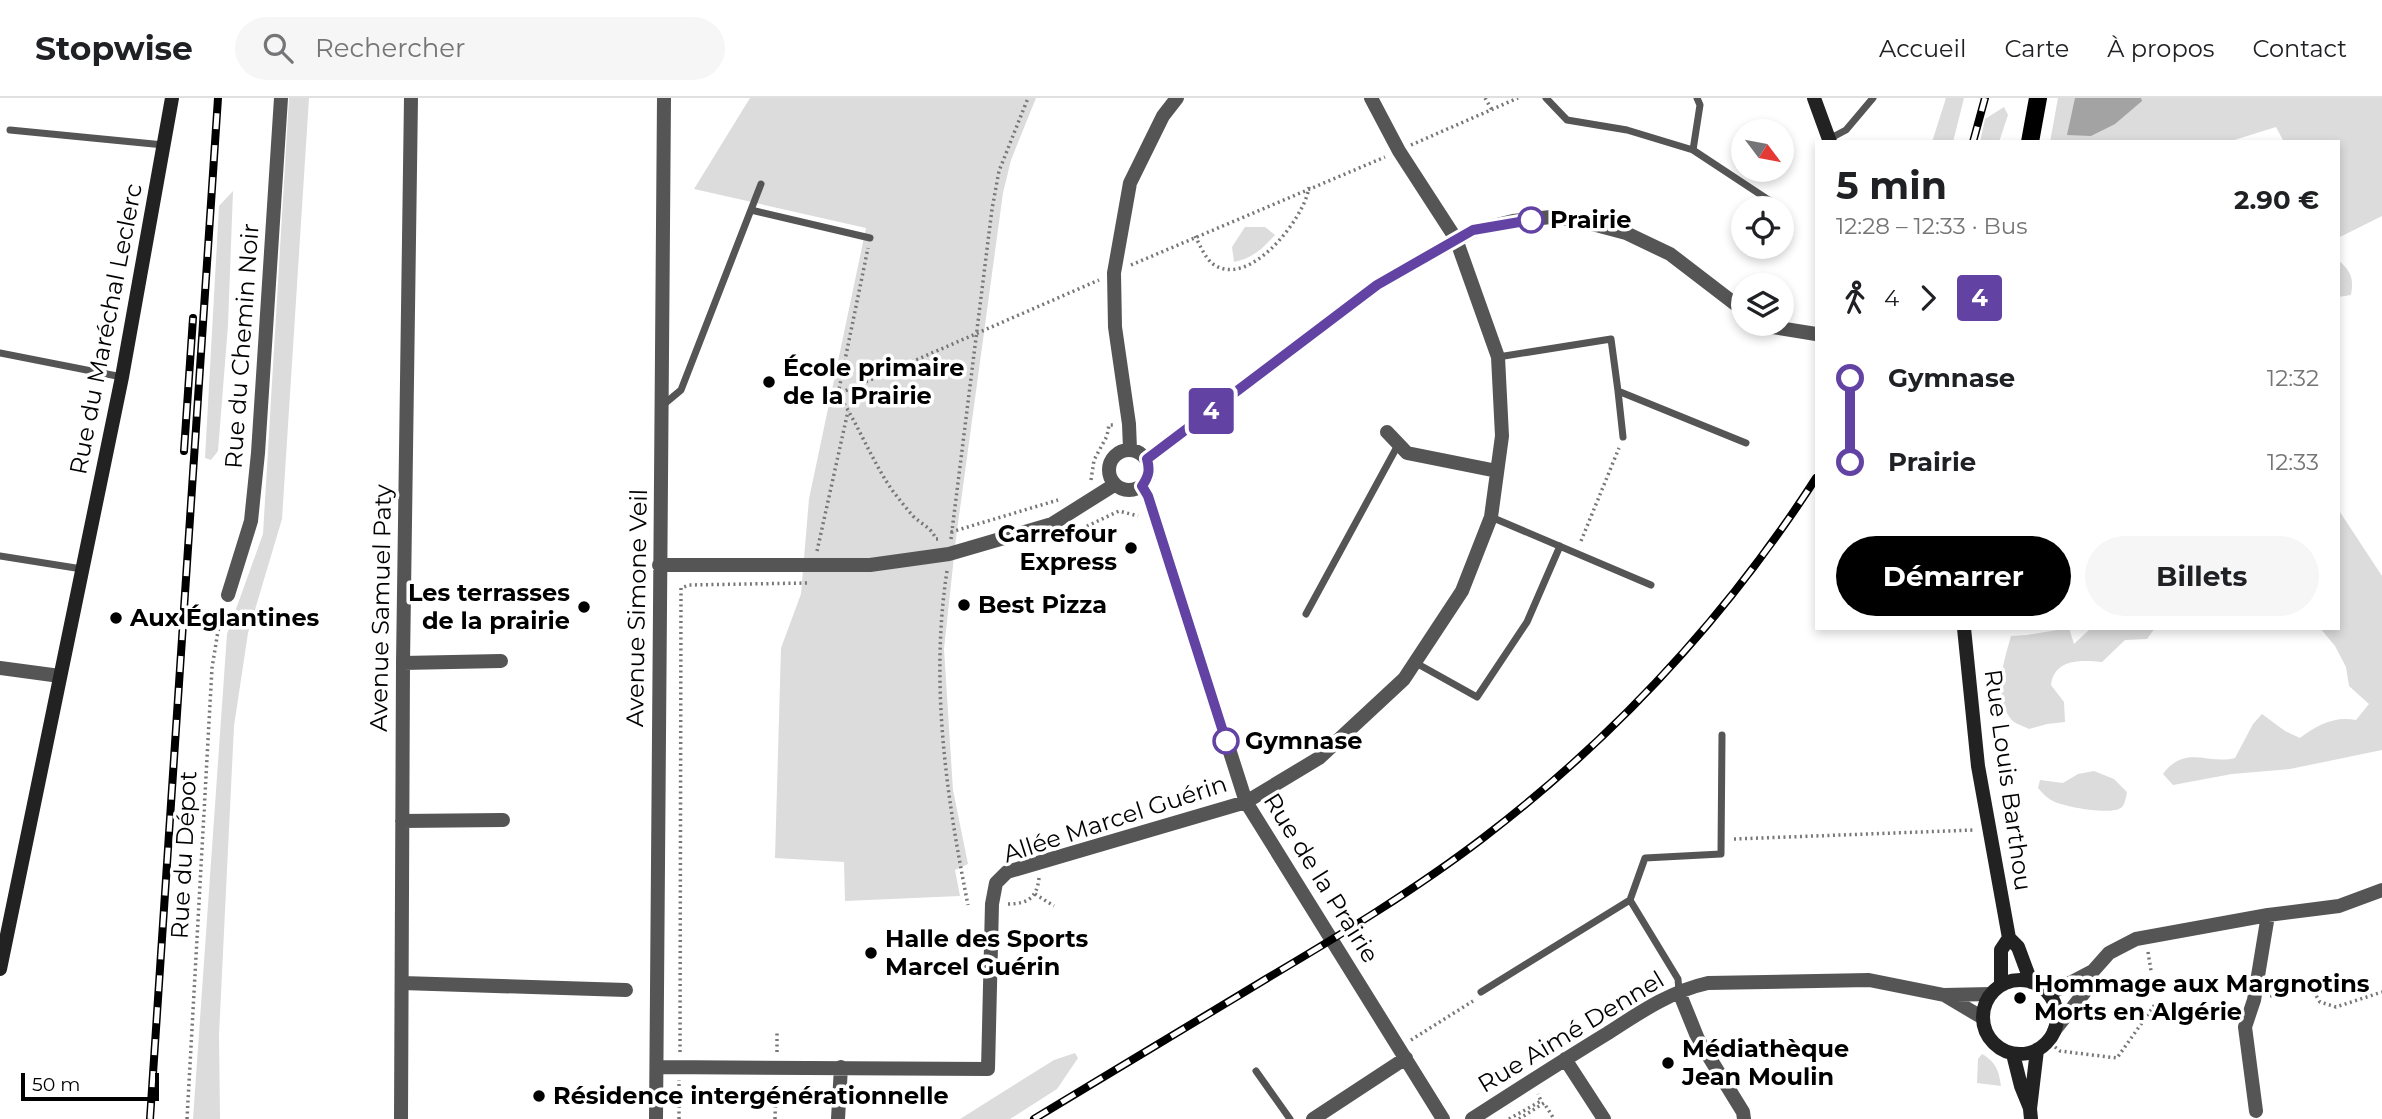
<!DOCTYPE html>
<html lang="fr">
<head>
<meta charset="utf-8">
<style>
  body { margin:0; font-family:Montserrat,sans-serif; background:#f6f6f6; color:#202124; height:100vh; display:flex; flex-direction:column; font-size:26px; white-space:nowrap }
  * { box-sizing:border-box; margin:0 }
  p { font-size:23px; color:#757577 }
  .icon { flex:none; width:38px; height:38px; fill:none; stroke:currentColor; stroke-width:2; stroke-linecap:round; stroke-linejoin:round }
  .map { position:relative; flex:1; overflow:hidden }
  .side { position:absolute; left:1815px; top:42px; width:525px; height:490px; display:flex; flex-direction:column; background:#fff; border-radius:0px; box-shadow:0 4px 10px #0003 }
  .side>* { flex:none }
  .badge { padding:0 14px; border-radius:5px; font-size:24px; line-height:46px }
  .needle { width:46px; rotate:122deg }
  .tools { position:absolute; left:1731px; top:21px; display:grid; gap:14px }
  .tools a { display:grid; place-items:center; width:63px; height:63px; border-radius:50%; background:#fff; box-shadow:0 4px 10px #0003; font-size:35px }
  .scale { position:absolute; left:21px; bottom:18px; width:138px; box-sizing:border-box; padding-left:7px; border:4px solid #000; border-top:0; font-size:19px; line-height:24px; white-space:nowrap; color:#000; -webkit-text-stroke:5px #fff; paint-order:stroke }
  .map>.badge { position:absolute; translate:-50% -50%; box-shadow:0 0 0 4px #fff }
  .legs { display:flex; align-items:center; gap:10px; height:77px; padding:0 21px; font-size:23px }
  .legs p { margin-inline-start:auto }
  .headline { display:flex; align-items:center; justify-content:space-between; height:119px; padding:0 21px }
  h1 { font-size:38px; font-weight:700; line-height:52px }
  .button { display:flex; gap:14px; margin-top:auto; padding:14px 21px }
  .button a { flex:1; height:80px; border-radius:42px; background:#000; color:#fff; font-size:28px; font-weight:700; line-height:80px; text-align:center }
  .button a+a { background:#f6f6f6; color:#202124 }
  ul { padding:0 21px; list-style:none }
  li { display:flex; align-items:center; gap:24px; height:84px; font-size:26px }
  li i { display:grid; place-items:center; width:10px; height:100%; margin:0 9px; background:currentColor }
  li i::after { content:''; width:18px; height:18px; margin:-9px; border:5px solid; border-radius:50%; background:#fff }
  li p { margin-inline-start:auto }
  li:first-child i { background:linear-gradient(#0000 50%,currentColor 0) }
  li:last-child i { background:linear-gradient(currentColor 50%,#0000 0) }
  header { display:flex; align-items:center; gap:42px; box-sizing:border-box; height:98px; padding:0 35px; background:#fff; border-bottom:2px solid #e0e0e0 }
  header strong { font-size:33px }
  nav { display:flex; gap:38px; margin-inline-start:auto; font-size:24px }
  .search { width:490px; height:63px; background:#f6f6f6; display:flex; align-items:center; gap:18px; box-sizing:border-box; padding:0 24px; border-radius:38px; color:#757577; font-size:26px }
  .map>svg:first-child { display:block }
  .green { fill:#dcdcdc }
  .water { fill:#a3a3a3 }
  .lines { fill:none; stroke-linecap:round; stroke-linejoin:round }
  .path { stroke:#777; stroke-width:3.5; stroke-dasharray:2 3.5; stroke-linecap:butt }
  .lane { stroke:#555; stroke-width:7 }
  .street { stroke:#555; stroke-width:14 }
  .secondary { stroke:#222; stroke-width:14 }
  .primary { stroke:#000; stroke-width:18 }
  .rail-casing { stroke:#000; stroke-width:8 }
  .rail { stroke:#fff; stroke-width:5; stroke-dasharray:16; stroke-linecap:butt }
  .line-1-casing { stroke:#fff; stroke-width:16 }
  .line-1 { stroke:#6243a4; stroke-width:10 }
  .stop-1-dot { fill:#fff; stroke:#6243a4; stroke-width:3.5 }
  .poi-dot { fill:#000; stroke:#fff; stroke-width:2.5 }
  .labels { text-anchor:middle; stroke-width:7; stroke-linejoin:round; paint-order:stroke }
  .stop-label { font-size:24px; font-weight:bold; fill:#000; stroke:#fff; text-anchor:start }
  .street-label { font-size:24px; fill:#000; stroke:#fff }
  .poi-label { font-size:24px; font-weight:bold; fill:#000; stroke:#fff; text-anchor:start }
</style>
</head>
<body>
<header>
<strong>Stopwise</strong>
<div class="search"><svg class="icon" aria-label="search" viewBox="0 0 24 24"><circle cx="10" cy="10" r="6"/><path d="M15 15l6 6"/></svg>Rechercher</div>
<nav><a>Accueil</a><a>Carte</a><a>À propos</a><a>Contact</a></nav>
</header>
<div class="map">
<svg width="2382" height="1021" viewBox="0 0 2382 1021">
  <rect width="100%" height="100%" fill="#fff"/>
  <path class="green" d="M 289,0 L 309,0 L 282,421 L 248,535 L 234,628 L 219,937 L 220,1021 L 193,1021 L 227,536 L 263,436 Z
    M 750,0 L 1036,0 L 1011,62 L 1003,95 L 956,440 L 944,551 L 953,692 L 968,766 L 955,772 L 960,798 L 845,803 L 844,764 L 775,760 L 781,550 L 801,496 L 809,401 L 866,130 L 694,91 Z
    M 1946,0 L 1964,0 L 1953,44 L 1932,44 Z
    M 2058,0 L 2382,0 L 2382,118 L 2338,140 L 2338,44 L 2284,44 L 2276,29 L 2228,44 L 2050,44 Z
    M 2004,9 L 2008,17 L 1999,44 L 1980,44 L 1985,21 Z
    M 233,93 L 228,227 L 218,353 L 211,362 L 205,360 L 219,108 Z
    M 1245,129 L 1265,129 L 1275,137 C 1262,151 1253,160 1234,164 L 1232,149 Z
    M 2338,162 C 2351,173 2354,180 2351,197 L 2338,199 Z
    M 2338,411 L 2382,478 L 2382,652 L 2290,671 L 2232,676 L 2173,687 L 2163,676 C 2185,646 2208,667 2235,660 L 2253,626 L 2262,616 L 2285,633 L 2300,640 C 2317,627 2334,618 2356,622 L 2369,606 L 2349,588 L 2346,569 L 2335,548 L 2320,530 L 2338,530 Z
    M 2069,530 L 2074,546 L 2091,530 L 2155,530 L 2147,541 L 2125,542 L 2102,564 C 2083,562 2054,560 2051,587 L 2064,604 L 2065,624 L 2047,626 L 2029,631 C 2023,628 2013,625 2010,620 C 1993,595 2004,563 2011,538 L 2027,537 Z
    M 2094,673 L 2114,681 L 2127,694 C 2126,699 2125,706 2122,709 C 2113,718 2066,709 2055,704 C 2048,701 2043,696 2038,690 L 2040,682 L 2063,685 L 2078,676 Z
    M 1075,955 L 1078,960 L 1057,991 L 1010,1021 L 960,1021 L 1054,962 Z
    M 1982,956 C 1996,964 1999,973 2001,988 L 1977,985 L 1978,961 Z"/>
  <path class="water" d="M 2075,0 L 2141,0 L 2142,3 L 2115,26 L 2091,38 L 2067,37 Z"/>
  <g class="lines">
    <path class="path" d="M 1485,0 L 1492,12
      M 1411,47 L 1518,0
      M 1195,138 C 1200,147 1205,160 1213,166 C 1249,192 1305,120 1309,89
      M 1131,167 L 1385,59
      M 838,296 L 868,150
      M 1091,382 L 1094,362 L 1107,338 L 1109,327 L 1113,327
      M 951,434 L 1058,402
      M 1062,440 L 1119,413 L 1138,418
      M 938,441 L 936,441 C 931,429 922,427 913,418 C 906,410 899,401 892,392 C 871,361 858,326 838,296 L 1099,182
      M 951,441 L 992,111 L 999,73 L 1028,0
      M 1581,443 L 1619,350
      M 817,453 L 848,313
      M 947,473 C 930,584 946,697 968,807
      M 1734,741 L 1974,732
      M 1035,796 L 1054,808
      M 1008,806 C 1027,806 1037,800 1039,780
      M 2148,854 L 2151,873
      M 2270,898 L 2291,894 L 2309,886 L 2320,904 L 2336,909 L 2382,894
      M 1411,942 L 1473,903
      M 2055,949 L 2060,953 L 2117,960 L 2156,905
      M 680,954 L 681,490 L 689,487 L 807,485
      M 777,954 L 777,935
      M 187,1021 L 212,570 L 218,533 L 224,512
      M 679,1021 L 679,982
      M 775,1021 L 776,986
      M 1509,1021 L 1541,1003 L 1538,996
      M 1519,1021 L 1544,1005 L 1554,1021"/>
    <path class="lane" d="M 1546,0 L 1567,22 L 1627,32 L 1693,52 L 1781,110
      M 10,32 L 164,47
      M 1829,41 L 1846,32 L 1873,0
      M 1693,52 L 1700,7 L 1697,0
      M 751,112 L 870,140
      M 0,255 L 122,279
      M 1498,259 L 1611,241 L 1618,293 L 1746,345
      M 1618,293 L 1623,339
      M 663,307 L 681,292 L 761,86
      M 1491,419 L 1651,487
      M 0,458 L 82,471
      M 1306,516 L 1398,347
      M 1416,565 L 1477,599 L 1527,524 L 1560,448
      M 1679,893 L 1678,881 L 1630,802 L 1645,760 L 1721,756 L 1722,637
      M 1481,894 L 1630,802
      M 1256,973 L 1290,1021"/>
    <path class="street" d="M 1767,226 L 1773,229 L 1816,236
      M 1387,334 L 1407,355 L 1497,373
      M 1130,351 L 1129,326 L 1115,229 L 1114,175 L 1130,85 L 1163,18 L 1177,0
      M1109 372a20 20 0 1 1 40 0a20 20 0 1 1-40 0Z
      M 1147,361 L 1377,187 L 1473,133 L 1513,123 L 1551,119 L 1581,123 L 1626,135 L 1670,156 L 1743,212
      M 1142,388 L 1148,398 L 1246,704 L 1443,1021
      M 659,467 L 870,467 L 949,456 L 1052,426 L 1114,387
      M 228,497 L 251,423 L 258,355 L 281,0
      M 403,565 L 501,563
      M 0,570 L 60,578
      M 402,723 L 503,722
      M 402,885 L 626,892
      M 1679,894 L 1698,941 L 1743,1014 L 1744,1021
      M 2049,896 L 2093,873
      M 1946,898 L 1983,920
      M 2054,933 L 2084,895 L 2093,873 L 2109,855 L 2136,841 L 2268,817 L 2339,808 L 2382,792
      M 1565,961 L 1604,1021
      M 657,969 L 988,971 L 992,806 L 996,785 L 1007,774 L 1246,704 L 1319,660 L 1404,581 L 1462,493 L 1491,419 L 1502,338 L 1498,259 L 1456,141 L 1399,53 L 1371,0
      M 2256,1013 L 2245,929 L 2254,902 L 2268,817
      M 401,1021 L 403,565 L 411,0
      M 656,1021 L 664,0
      M 838,1021 L 841,969
      M 1313,1021 L 1406,960
      M 1472,1021 C 1517,992 1562,963 1608,935 C 1639,915 1671,893 1708,885 L 1869,882 L 1944,897 L 1991,896"/>
    <path class="secondary" d="M 1814,0 L 1830,44
      M 1964,530 L 1978,668 L 2009,840 L 2018,849 L 2031,884
      M 0,871 L 122,279 L 172,0
      M1983 919a37 37 0 1 1 74 0a37 37 0 1 1-74 0Z
      M 2001,887 L 2001,852 L 2009,840
      M 2013,956 L 2021,988 L 2030,1010
      M 2031,1021 L 2030,1011 L 2037,952"/>
    <path class="primary" d="M 2030,44 L 2038,0"/>
    <g class="rail-casing">
      <path id="rail" d="M 1973,44 L 1985,0
        M 184,353 L 193,220
        M 150,1021 L 218,0
        M 1034,1021 C 1111,974 1189,928 1266,881 C 1340,837 1415,792 1483,740 C 1614,640 1727,518 1816,380"/>
    </g>
    <use href="#rail" class="rail"/>
  </g>
  <g class="lines">
    <g class="line-1-casing">
      <path id="line-1" d="M 1226,643 L 1148,398 L 1142,388 C 1149,378 1150,372 1147,361 L 1377,187 L 1473,132 L 1531,122"/>
    </g>
    <use href="#line-1" class="line-1"/>
  </g>
  <g class="stop-1-dot">
    <circle cx="1531" cy="122" r="12"/>
    <circle cx="1226" cy="643" r="12"/>
  </g>
  <g class="poi-dot">
    <circle cx="769" cy="284" r="7"/>
    <circle cx="1131" cy="450" r="7"/>
    <circle cx="964" cy="507" r="7"/>
    <circle cx="584" cy="509" r="7"/>
    <circle cx="116" cy="520" r="7"/>
    <circle cx="871" cy="855" r="7"/>
    <circle cx="2020" cy="900" r="7"/>
    <circle cx="1668" cy="965" r="7"/>
    <circle cx="539" cy="998" r="7"/>
  </g>
  <g class="labels">
    <g class="stop-label">
      <text x="1550" y="130">Prairie</text>
      <text x="1245" y="651">Gymnase</text>
    </g>
    <g class="street-label">
      <text transform="translate(106 231) rotate(-79)" y="8">Rue du Maréchal Leclerc</text>
      <text transform="translate(242 248) rotate(-86)" y="8">Rue du Chemin Noir</text>
      <text transform="translate(381 510) rotate(-89)" y="8">Avenue Samuel Paty</text>
      <text transform="translate(637 510) rotate(-89)" y="8">Avenue Simone Veil</text>
      <text transform="translate(2008 682) rotate(82)" y="8">Rue Louis Barthou</text>
      <text transform="translate(1115 721) rotate(-18)" y="8">Allée Marcel Guérin</text>
      <text transform="translate(184 757) rotate(-87)" y="8">Rue du Dépot</text>
      <text transform="translate(1321 780) rotate(58)" y="8">Rue de la Prairie</text>
      <text transform="translate(1571 934) rotate(-31)" y="8">Rue Aimé Dennel</text>
    </g>
    <g class="poi-label">
      <text x="783" y="278">École primaire<tspan x="783" dy="28">de la Prairie</tspan></text>
      <text x="1117" y="444" text-anchor="end">Carrefour<tspan x="1117" dy="28">Express</tspan></text>
      <text x="570" y="503" text-anchor="end">Les terrasses<tspan x="570" dy="28">de la prairie</tspan></text>
      <text x="978" y="515">Best Pizza</text>
      <text x="130" y="528">Aux Églantines</text>
      <text x="885" y="849">Halle des Sports<tspan x="885" dy="28">Marcel Guérin</tspan></text>
      <text x="2034" y="894">Hommage aux Margnotins<tspan x="2034" dy="28">Morts en Algérie</tspan></text>
      <text x="1682" y="959">Médiathèque<tspan x="1682" dy="28">Jean Moulin</tspan></text>
      <text x="553" y="1006">Résidence intergénérationnelle</text>
    </g>
  </g>
</svg>
<div class="tools">
<a><svg class="needle" viewBox="-14 -14 28 28"><path d="M0-13l5 13h-10z" fill="#e53935"/><path d="M0 13l5-13h-10z" fill="#757577"/></svg></a>
<a><svg class="icon" aria-label="locate" viewBox="0 0 24 24"><circle cx="12" cy="12" r="6"/><path d="M12 2v4M12 18v4M2 12h4M18 12h4"/></svg></a>
<a><svg class="icon" aria-label="layers" viewBox="0 0 24 24"><path d="M12 4l9 5-9 5-9-5zM3 14l9 5 9-5"/></svg></a>
</div>
<div class="scale">50 m</div>
<b class="badge" style="left:1211px;top:313px;background:#6243a4;color:#fff">4</b>
<section class="side">
<div class="headline"><div><h1>5 min</h1><p>12:28 – 12:33 · Bus</p></div><b>2.90 €</b></div>
<div class="legs"><svg class="icon" aria-label="walk" viewBox="0 0 24 24"><circle cx="13" cy="4" r="2"/><path d="M13 8l-2 6 4 7M11 14l-3 7M7 12l3-4h3l4 4"/></svg>4<svg class="icon" aria-label="forward" viewBox="0 0 24 24"><path d="M9 5l7 7-7 7"/></svg><b class="badge" style="background:#6243a4;color:#fff">4</b></div>
<ul>
<li><i style="color:#6243a4"></i><b>Gymnase</b><p>12:32</p></li>
<li><i style="color:#6243a4"></i><b>Prairie</b><p>12:33</p></li>
</ul>
<div class="button"><a>Démarrer</a><a>Billets</a></div>
</section>
</div>
</body>
</html>
